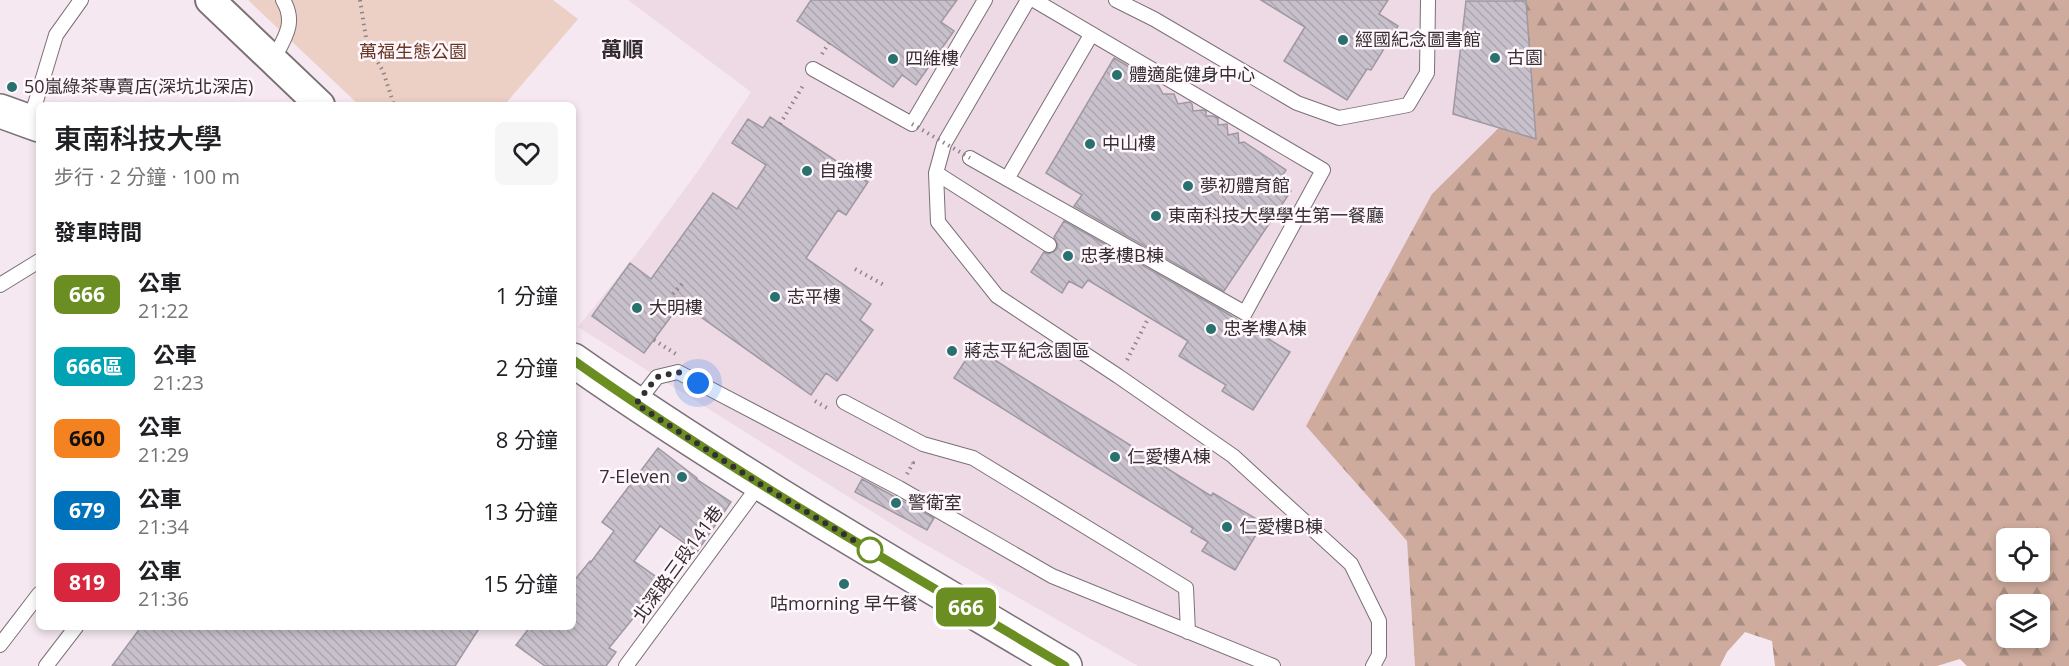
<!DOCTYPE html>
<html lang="zh-TW">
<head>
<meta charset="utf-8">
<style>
  body { margin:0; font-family:"Open Sans","Noto Sans TC",sans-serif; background:#f6f6f6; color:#202124; height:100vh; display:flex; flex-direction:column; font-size:22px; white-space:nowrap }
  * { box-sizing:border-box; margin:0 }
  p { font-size:20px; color:#757577 }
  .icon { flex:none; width:33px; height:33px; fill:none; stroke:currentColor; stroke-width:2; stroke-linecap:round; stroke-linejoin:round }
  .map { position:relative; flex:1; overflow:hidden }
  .panel { position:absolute; left:36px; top:102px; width:540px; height:528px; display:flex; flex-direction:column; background:#fff; border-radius:9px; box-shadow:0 3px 9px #0003 }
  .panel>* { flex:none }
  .badge { padding:0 12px; border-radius:9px; font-size:21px; line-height:39px }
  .fabs { position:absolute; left:1996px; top:528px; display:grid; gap:12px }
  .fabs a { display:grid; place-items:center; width:54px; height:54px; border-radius:9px; background:#fff; box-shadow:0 3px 9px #0003; font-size:30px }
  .you { position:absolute; width:30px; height:30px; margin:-15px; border:4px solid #fff; border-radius:50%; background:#1a73e8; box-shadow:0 0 0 9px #1a73e833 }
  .map>.badge { position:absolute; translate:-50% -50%; box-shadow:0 0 0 3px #fff }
  h2 { padding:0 18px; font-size:22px; line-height:54px }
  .round { display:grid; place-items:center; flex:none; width:63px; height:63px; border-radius:9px; background:#f6f6f6 }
  .summary { display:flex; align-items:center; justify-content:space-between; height:102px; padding:0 18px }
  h1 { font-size:28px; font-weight:600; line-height:45px }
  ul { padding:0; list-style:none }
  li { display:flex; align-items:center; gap:18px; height:72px; padding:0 18px }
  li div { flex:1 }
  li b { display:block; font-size:22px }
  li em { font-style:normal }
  li .badge { min-width:66px; font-weight:700; text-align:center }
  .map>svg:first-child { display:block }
  .built { fill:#eddae5 }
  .forest { fill:url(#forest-firs); fill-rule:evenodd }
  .green { fill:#ecd0c6 }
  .building { fill:url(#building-back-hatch); stroke:#9e98a3; stroke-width:1.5 }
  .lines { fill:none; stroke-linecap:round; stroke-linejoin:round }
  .lane-casing { stroke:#7b7077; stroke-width:16 }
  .street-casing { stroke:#7b7077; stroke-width:32 }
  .secondary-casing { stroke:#7b7077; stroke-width:36 }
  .path { stroke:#8e858a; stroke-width:4; stroke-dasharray:1.5 4.5; stroke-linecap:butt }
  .lane { stroke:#fff; stroke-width:14 }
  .street { stroke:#fff; stroke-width:28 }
  .secondary { stroke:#fff; stroke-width:33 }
  .path-bridge { stroke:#8e858a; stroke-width:4; stroke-dasharray:1.5 4.5; stroke-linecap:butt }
  .line-casing { stroke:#fff; stroke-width:14 }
  .line { stroke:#6b8e23; stroke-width:9 }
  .walk { stroke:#342f32; stroke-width:6; stroke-dasharray:0 10.8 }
  .poi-dot { fill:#28716e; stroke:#fff7fc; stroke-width:2 }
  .stop-dot { fill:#fff; stroke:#6b8e23; stroke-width:3 }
  .labels { text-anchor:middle; stroke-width:5; stroke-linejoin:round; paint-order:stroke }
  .poi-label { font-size:18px; fill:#342f32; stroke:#fff7fc; text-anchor:start }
  .park-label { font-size:18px; fill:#673724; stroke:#fff7fc }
  .street-label { font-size:18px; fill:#342f32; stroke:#fff7fc }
  .quarter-label { font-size:21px; font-weight:bold; fill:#342b30; stroke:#fff7fc }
</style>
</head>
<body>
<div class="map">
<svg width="2069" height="666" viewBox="0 0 2069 666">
  <defs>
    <pattern id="forest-firs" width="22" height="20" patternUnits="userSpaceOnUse" patternTransform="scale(1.5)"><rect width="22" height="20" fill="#ceab9d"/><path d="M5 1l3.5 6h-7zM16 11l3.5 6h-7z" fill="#a88c81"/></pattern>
    <pattern id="building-back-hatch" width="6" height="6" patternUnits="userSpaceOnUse" patternTransform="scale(1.5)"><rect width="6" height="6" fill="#c8c1cc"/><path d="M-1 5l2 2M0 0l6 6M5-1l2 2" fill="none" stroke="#aca6b0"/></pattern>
  </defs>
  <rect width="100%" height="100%" fill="#f5e8f0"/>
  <path class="built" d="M 628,0 L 1513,0 L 1521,107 L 1306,425 L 1407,541 L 1415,666 L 1138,666 L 914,538 L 578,327 L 642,247 L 698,171 L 751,92 Z"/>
  <path class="forest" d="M 1513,0 L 2069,0 L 2069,666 L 1967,666 L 1960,659 L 1937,666 L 1775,666 L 1772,641 L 1745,632 L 1727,652 L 1720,666 L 1415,666 L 1407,541 L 1306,426 L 1432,194 L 1520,107 ZM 2007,538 L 2040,538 L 2040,572 L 2007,572 ZM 2007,604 L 2040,604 L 2040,638 L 2007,638 Z"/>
  <path class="green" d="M 248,0 L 553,0 L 578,19 L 507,102 L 509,105 L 359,105 Z"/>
  <path class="building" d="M 811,0 L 957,0 L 941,22 L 954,31 L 916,85 L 902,75 L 893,87 L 797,21 Z
    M 1261,0 L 1388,0 L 1379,14 L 1398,26 L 1371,70 L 1367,69 L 1347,100 L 1284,61 L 1305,27 Z
    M 1466,1 L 1526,1 L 1536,139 L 1453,114 Z
    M 1114,58 L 1157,83 L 1163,94 L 1174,94 L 1178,104 L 1190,102 L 1192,104 L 1193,111 L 1203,110 L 1206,111 L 1206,116 L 1213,116 L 1218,118 L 1218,125 L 1227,124 L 1228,135 L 1238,133 L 1239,143 L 1244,142 L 1286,170 L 1278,182 L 1291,191 L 1224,291 L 1074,206 L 1082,195 L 1046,173 Z
    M 770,117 L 868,182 L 846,215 L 838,210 L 806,258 L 871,304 L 860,320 L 873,330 L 837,381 L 826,373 L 811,395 L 681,303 L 644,353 L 592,316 L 630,263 L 651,279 L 713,193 L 737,209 L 766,165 L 732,143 L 748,119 L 763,128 Z
    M 1064,221 L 1218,308 L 1290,352 L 1253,410 L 1222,391 L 1226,385 L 1179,356 L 1188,341 L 1088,280 L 1082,288 L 1069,281 L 1062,293 L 1031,272 L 1044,252 L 1049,254 L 1056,250 L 1058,245 L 1054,237 Z
    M 974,347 L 1211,496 L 1213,493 L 1263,523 L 1235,570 L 1202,551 L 1208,542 L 1191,532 L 1193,528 L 954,378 Z
    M 658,448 L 697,478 L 696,479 L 731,502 L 697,552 L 660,526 L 634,561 L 665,583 L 650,603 L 647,601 L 609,648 L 616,652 L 606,666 L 545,666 L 516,645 L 530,627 L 573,627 L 573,582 L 590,561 L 591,562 L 614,531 L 602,522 Z
    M 862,479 L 934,518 L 927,530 L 855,492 Z
    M 141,627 L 480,627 L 455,666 L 112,666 Z"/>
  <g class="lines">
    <g class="lane-casing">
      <path id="lane" d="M 1028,0 L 944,144 L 936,173 L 938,222 L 997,296 L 1118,376 L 1233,456 L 1351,564 L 1379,621 L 1379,655 L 1373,666
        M 1116,0 L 1154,19 L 1297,103 L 1339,118 L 1408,105 L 1427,73 L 1428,0
        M 273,60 C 284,39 297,23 283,0
        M 813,69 L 912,124 L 985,0
        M 30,121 L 56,35 L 81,0
        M 970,158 L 1245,313 L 1323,170 L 1034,0
        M 936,173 L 1049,245
        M 1007,179 L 1091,35
        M 0,285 L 39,261
        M 844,402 L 923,444 L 973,458 L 1186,588 L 1188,632
        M 636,404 L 657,377 L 678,372 L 899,488 L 1052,576 L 1273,666
        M 0,645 L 39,594
        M 46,666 L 76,627
        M 626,666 L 760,484"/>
    </g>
    <g class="street-casing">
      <path id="street" d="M 210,0 L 320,105"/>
    </g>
    <g class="secondary-casing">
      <path id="secondary" d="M 0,111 L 39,125
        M 573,360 C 731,471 899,567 1065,666"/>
    </g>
    <path class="path" d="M 360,0 L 367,44 L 383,71 L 394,105
      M 1446,32 L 1462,31
      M 822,54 L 829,43
      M 780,124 L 804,84
      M 855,269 L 884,285
      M 673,294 L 684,282
      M 654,340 L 676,354
      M 1127,360 L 1149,317
      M 815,401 L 827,408
      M 907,474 L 913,463 L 910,461"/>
    <use href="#lane" class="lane"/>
    <use href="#street" class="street"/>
    <use href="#secondary" class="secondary"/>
    <path class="path-bridge" d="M 912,124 L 970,158"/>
  </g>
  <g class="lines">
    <g class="line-casing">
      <path id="line" d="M 573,360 C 731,472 899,567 1065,666"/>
    </g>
    <use href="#line" class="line"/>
    <path class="walk" d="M 698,383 L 678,372 L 657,377 L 636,404 L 760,484 L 870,550"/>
  </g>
  <g class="poi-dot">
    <circle cx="1343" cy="40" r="6"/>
    <circle cx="1495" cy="58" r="6"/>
    <circle cx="893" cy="59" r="6"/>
    <circle cx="1117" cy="75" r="6"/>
    <circle cx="12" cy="87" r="6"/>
    <circle cx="1090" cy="144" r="6"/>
    <circle cx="807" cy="171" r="6"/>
    <circle cx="1188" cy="186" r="6"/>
    <circle cx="1156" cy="216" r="6"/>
    <circle cx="1068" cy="256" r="6"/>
    <circle cx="775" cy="297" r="6"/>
    <circle cx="637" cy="308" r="6"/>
    <circle cx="1211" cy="329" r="6"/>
    <circle cx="952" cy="351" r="6"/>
    <circle cx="1115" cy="457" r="6"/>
    <circle cx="682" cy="477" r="6"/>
    <circle cx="896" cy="503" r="6"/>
    <circle cx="1227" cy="527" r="6"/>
    <circle cx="844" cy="584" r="6"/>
  </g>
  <circle class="stop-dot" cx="870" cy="550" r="12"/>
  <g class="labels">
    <g class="poi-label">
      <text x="1355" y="46">經國紀念圖書館</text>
      <text x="1507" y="64">古園</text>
      <text x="905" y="65">四維樓</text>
      <text x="1129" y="81">體適能健身中心</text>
      <text x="24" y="93">50嵐綠茶專賣店(深坑北深店)</text>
      <text x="1102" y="150">中山樓</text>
      <text x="819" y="177">自強樓</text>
      <text x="1200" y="192">夢初體育館</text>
      <text x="1168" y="222">東南科技大學學生第一餐廳</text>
      <text x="1080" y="262">忠孝樓B棟</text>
      <text x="787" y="303">志平樓</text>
      <text x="649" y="314">大明樓</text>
      <text x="1223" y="335">忠孝樓A棟</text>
      <text x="964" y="357">蔣志平紀念園區</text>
      <text x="1127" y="463">仁愛樓A棟</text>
      <text x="670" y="483" text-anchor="end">7-Eleven</text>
      <text x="908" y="509">警衛室</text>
      <text x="1239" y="533">仁愛樓B棟</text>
      <text x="844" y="610" text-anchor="middle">咕morning 早午餐</text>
    </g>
    <g class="park-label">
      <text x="413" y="58">萬福生態公園</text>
    </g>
    <g class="street-label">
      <text transform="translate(678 564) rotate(-54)" y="6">北深路三段141巷</text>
    </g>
    <g class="quarter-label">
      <text x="622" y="57">萬順</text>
    </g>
  </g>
</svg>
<div class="fabs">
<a><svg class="icon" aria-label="locate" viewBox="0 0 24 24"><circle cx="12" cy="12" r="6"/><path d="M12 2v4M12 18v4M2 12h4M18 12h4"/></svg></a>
<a><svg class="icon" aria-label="layers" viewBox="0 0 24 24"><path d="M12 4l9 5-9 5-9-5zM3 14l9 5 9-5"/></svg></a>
</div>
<div class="you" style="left:698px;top:383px"></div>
<b class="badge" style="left:966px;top:607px;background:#6b8e23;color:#fff">666</b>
<section class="panel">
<div class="summary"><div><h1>東南科技大學</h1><p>步行 · 2 分鐘 · 100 m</p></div><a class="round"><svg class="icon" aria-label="heart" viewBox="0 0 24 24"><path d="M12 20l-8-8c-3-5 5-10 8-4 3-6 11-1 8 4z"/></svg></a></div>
<h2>發車時間</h2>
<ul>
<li><span class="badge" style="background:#6b8e23;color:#fff">666</span><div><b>公車</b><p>21:22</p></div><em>1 分鐘</em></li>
<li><span class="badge" style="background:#00a3b4;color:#fff">666區</span><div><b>公車</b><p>21:23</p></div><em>2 分鐘</em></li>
<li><span class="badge" style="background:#f58220;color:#111">660</span><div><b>公車</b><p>21:29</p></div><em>8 分鐘</em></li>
<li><span class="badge" style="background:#0072bc;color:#fff">679</span><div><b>公車</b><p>21:34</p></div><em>13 分鐘</em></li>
<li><span class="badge" style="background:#d7263d;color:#fff">819</span><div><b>公車</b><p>21:36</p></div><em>15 分鐘</em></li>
</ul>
</section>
</div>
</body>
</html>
